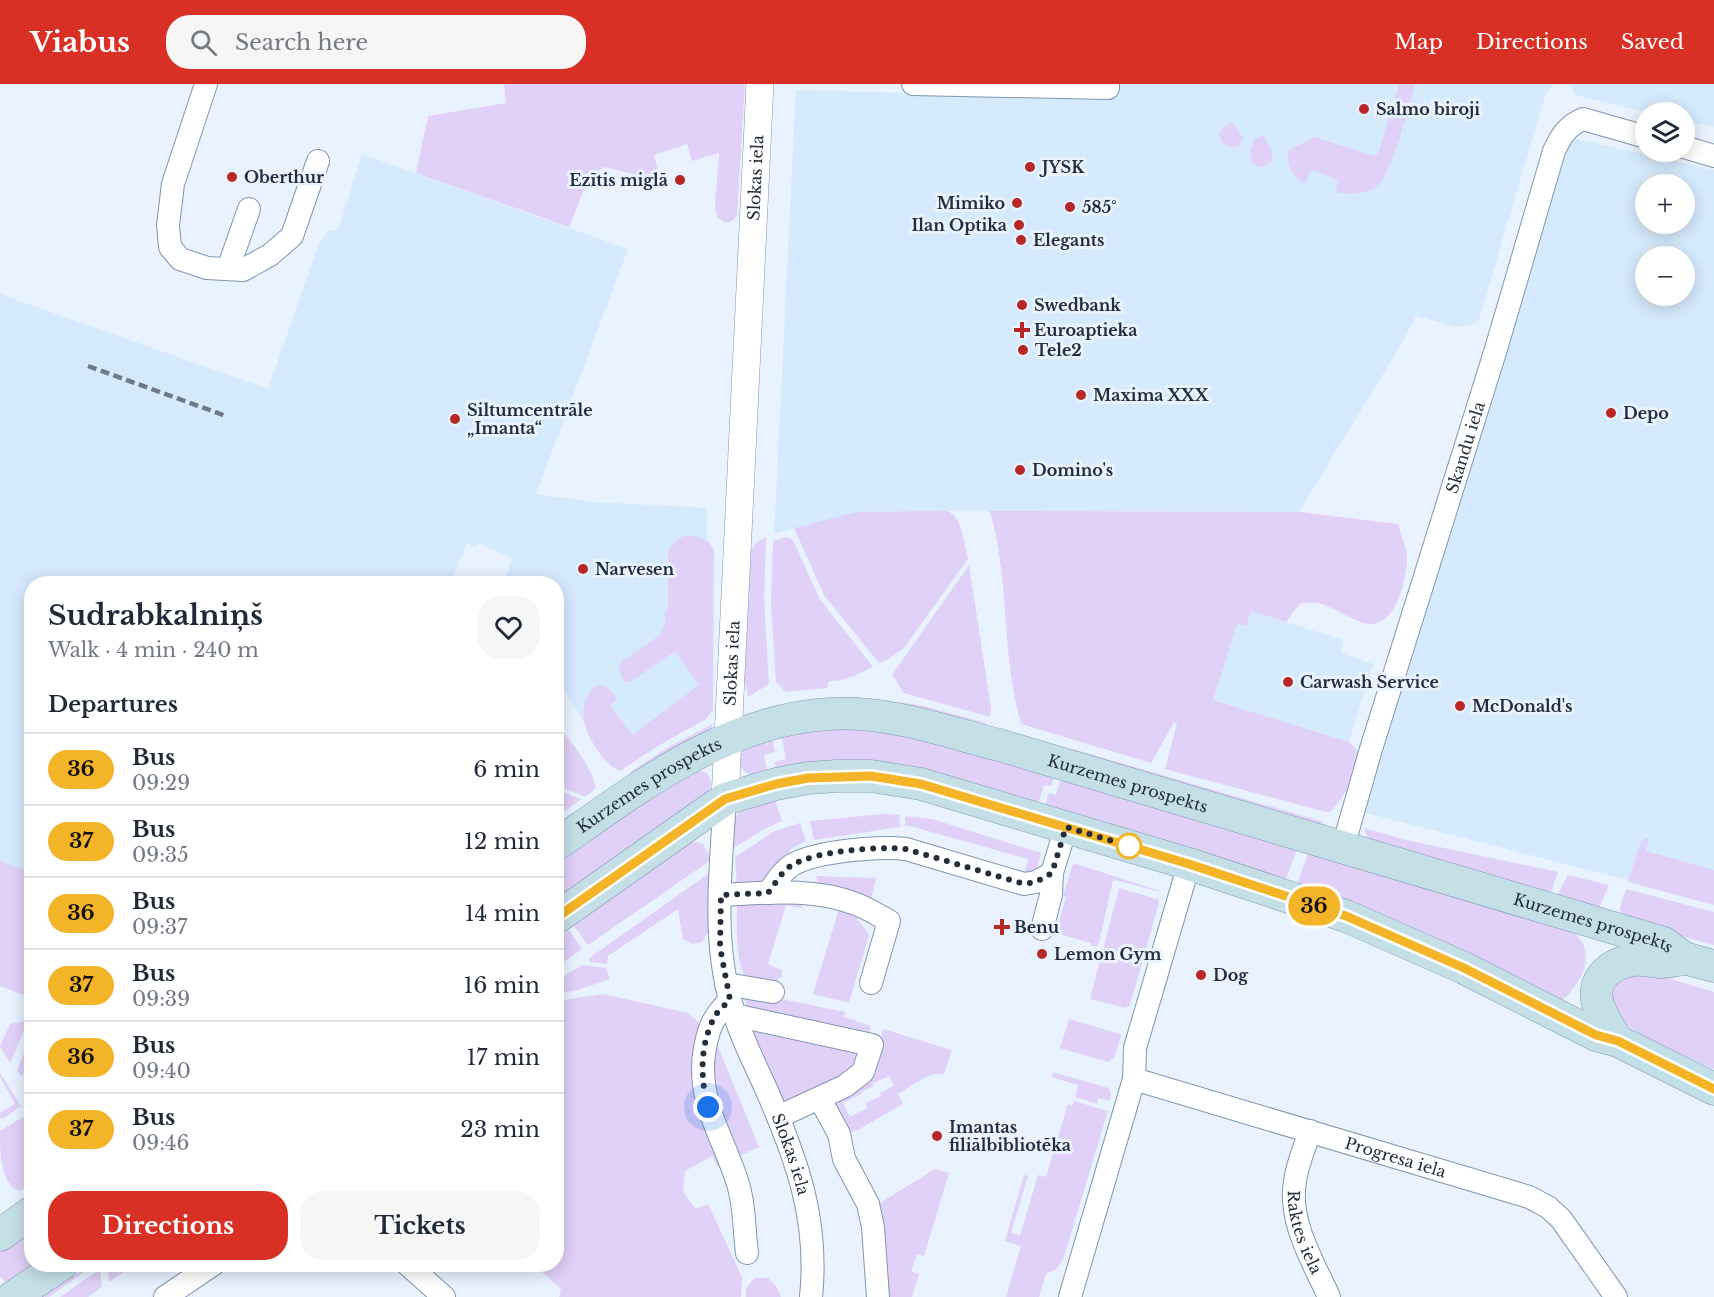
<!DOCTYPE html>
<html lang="en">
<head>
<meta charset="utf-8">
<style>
  body { margin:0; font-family:"Libre Baskerville",serif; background:#f6f6f7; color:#1f2937; height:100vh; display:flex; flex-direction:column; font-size:22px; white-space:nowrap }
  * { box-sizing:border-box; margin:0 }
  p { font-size:20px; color:#747a83 }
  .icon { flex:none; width:33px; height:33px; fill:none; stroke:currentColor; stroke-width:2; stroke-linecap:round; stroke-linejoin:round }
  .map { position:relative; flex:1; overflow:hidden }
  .sheet { position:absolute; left:24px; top:492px; width:540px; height:696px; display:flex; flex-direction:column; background:#fff; border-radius:24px; box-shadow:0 3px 15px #0003 }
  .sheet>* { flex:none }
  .badge { padding:0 12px; border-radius:20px; font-size:21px; line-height:39px }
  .fabs { position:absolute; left:1635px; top:18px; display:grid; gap:12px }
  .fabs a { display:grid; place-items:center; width:60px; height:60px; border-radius:50%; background:#fff; box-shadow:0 3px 15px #0003; font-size:30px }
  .you { position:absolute; width:30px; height:30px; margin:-15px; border:4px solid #fff; border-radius:50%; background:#1a73e8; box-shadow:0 0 0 9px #1a73e833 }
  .map>.badge { position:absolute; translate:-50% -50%; box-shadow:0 0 0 3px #fff }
  h2 { padding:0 24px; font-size:22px; line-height:54px }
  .round { display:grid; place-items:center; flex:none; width:63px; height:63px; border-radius:24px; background:#f6f6f7 }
  .overview { display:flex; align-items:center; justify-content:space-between; height:102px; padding:0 24px }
  h1 { font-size:28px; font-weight:700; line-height:45px }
  .cta { display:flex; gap:12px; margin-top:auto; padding:12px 24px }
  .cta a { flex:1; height:69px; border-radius:24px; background:#d93025; color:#fff; font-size:24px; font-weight:700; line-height:69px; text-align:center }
  .cta a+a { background:#f6f6f7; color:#1f2937 }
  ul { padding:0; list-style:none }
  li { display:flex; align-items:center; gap:18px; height:72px; padding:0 24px; border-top:2px solid #e0e1e3 }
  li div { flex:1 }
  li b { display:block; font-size:22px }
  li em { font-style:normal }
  li .badge { min-width:66px; font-weight:700; text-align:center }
  header { display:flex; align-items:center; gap:36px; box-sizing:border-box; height:84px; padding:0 30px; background:#d93025; color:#fff }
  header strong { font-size:28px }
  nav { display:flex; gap:33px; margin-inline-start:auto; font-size:21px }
  .search { width:420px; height:54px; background:#f6f6f7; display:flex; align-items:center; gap:15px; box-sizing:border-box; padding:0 21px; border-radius:24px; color:#747a83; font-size:22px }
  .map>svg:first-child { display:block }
  .built { fill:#d6eafe; fill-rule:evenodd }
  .green { fill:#e1d0f8; fill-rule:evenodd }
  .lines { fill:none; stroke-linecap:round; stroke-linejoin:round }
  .minor-casing { stroke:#7d97b1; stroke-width:24 }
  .tertiary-casing { stroke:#7d97b1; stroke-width:28 }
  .secondary-casing { stroke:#7d97b1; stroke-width:33 }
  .minor { stroke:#fff; stroke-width:22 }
  .tertiary { stroke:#fff; stroke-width:27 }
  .secondary { stroke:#c5dfe7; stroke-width:32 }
  .rail { stroke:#6f7a86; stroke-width:4.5; stroke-dasharray:9 4.5; stroke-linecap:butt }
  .line-casing { stroke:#fff; stroke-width:14 }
  .line { stroke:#f4b427; stroke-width:9 }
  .walk { stroke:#232e39; stroke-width:6; stroke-dasharray:0 10.8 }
  .poi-dot { fill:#b72727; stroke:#e8f3ff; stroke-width:2 }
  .stop-dot { fill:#fff; stroke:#f4b427; stroke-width:3 }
  .labels { text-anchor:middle; stroke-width:6; stroke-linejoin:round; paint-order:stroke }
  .poi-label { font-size:16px; font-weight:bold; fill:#232e39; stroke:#e8f3ff; text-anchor:start }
  .street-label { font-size:16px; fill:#232e39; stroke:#e8f3ff }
</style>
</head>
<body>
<header>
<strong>Viabus</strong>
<div class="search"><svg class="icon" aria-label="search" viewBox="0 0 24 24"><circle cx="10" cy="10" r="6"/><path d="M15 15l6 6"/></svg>Search here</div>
<nav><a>Map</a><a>Directions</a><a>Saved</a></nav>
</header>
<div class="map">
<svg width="1714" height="1213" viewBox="0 0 1714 1213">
  <rect width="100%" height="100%" fill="#e8f3ff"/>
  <path class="built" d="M 1116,0 L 1553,0 L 1545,12 L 1478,239 L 1457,243 L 1416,232 L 1402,259 L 1299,428 L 930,427 L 809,440 L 774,450 L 796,6 L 1095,14 Z
    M 1571,0 L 1714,0 L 1714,43 L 1685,37 L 1684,28 L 1646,28 L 1574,11 Z
    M 1568,53 L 1714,86 L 1714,818 L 1362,728 ZM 1646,100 L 1684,100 L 1684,140 L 1646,140 ZM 1646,172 L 1684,172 L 1684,212 L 1646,212 Z
    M 362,70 L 628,165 L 536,410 L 595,418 L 707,424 L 710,601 L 608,675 L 557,595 L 556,500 L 504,499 L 512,474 L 478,459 L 476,463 L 467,459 L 451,499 L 32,500 L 31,788 L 0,777 L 0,210 L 268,305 L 319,159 L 329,146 L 338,146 Z
    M 1251,527 L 1343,556 L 1341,569 L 1373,580 L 1349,658 L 1213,616 L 1237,539 Z"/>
  <path class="green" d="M 504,0 L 745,0 L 737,132 L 732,137 L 725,139 L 717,133 L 715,121 L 719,69 L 692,77 L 687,60 L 654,71 L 658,87 L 642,92 L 604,83 L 589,93 L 569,143 L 416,89 L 428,32 L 506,19 Z
    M 1399,0 L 1415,0 C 1408,23 1393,88 1377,102 C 1367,110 1349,111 1336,108 L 1338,95 L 1311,86 L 1305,100 C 1291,91 1288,83 1288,67 L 1314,53 L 1375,72 L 1378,70 Z
    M 1233,38 L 1243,54 L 1239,62 L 1232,64 L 1223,60 L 1219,51 L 1221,45 Z
    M 1264,51 C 1270,64 1281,80 1260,83 L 1252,79 L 1250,69 L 1254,55 Z
    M 948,427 C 963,435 964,460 968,475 L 903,565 L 888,575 L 879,579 L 824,511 L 794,444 L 857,428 Z
    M 990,427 L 1299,428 L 1398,440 C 1401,452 1407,463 1407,476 C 1406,496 1396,540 1371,540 C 1357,540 1334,523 1319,519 C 1313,518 1306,519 1300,519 L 1286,538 L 1251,527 L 1246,542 L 1237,540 L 1213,616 L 1349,658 C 1352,661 1357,664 1358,669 C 1361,686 1342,716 1330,728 L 1326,728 L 1165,685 L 1177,640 L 1174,638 L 1151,679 L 1021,640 C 1018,628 1015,616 1013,603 C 1003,543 1007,488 990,427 Z
    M 685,452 C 697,451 709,455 714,466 L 713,626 L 706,635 L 658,662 L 620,687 C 608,682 603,674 596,664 C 583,643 577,625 593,604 C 605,597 611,606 617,616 L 610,621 L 632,651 L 699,601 L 675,567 L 630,598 L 624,597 L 618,585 L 622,577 L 660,551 L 665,540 L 665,526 L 668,526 L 668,467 L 679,454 Z
    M 766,453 L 764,515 L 769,600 L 748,613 L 744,592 L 749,469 L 757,458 Z
    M 787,453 L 793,456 L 819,514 L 873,583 C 859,589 844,598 829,597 L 827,604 L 786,608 L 776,598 L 771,520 L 773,457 Z
    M 969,481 L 991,624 L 990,633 L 904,609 L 892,591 Z
    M 900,618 L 924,622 L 986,639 L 983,643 L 931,631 Z
    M 556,639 C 571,659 591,680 596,704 L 585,713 L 557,701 Z
    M 713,640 L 710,646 L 633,690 L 629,689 L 668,663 Z
    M 873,644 L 1056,688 L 1051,702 L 1044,701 L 1037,724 L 777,689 L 775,678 L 786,675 L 781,649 L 801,645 Z
    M 772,651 L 775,668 L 764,671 L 768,690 C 756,692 747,694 740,681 L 741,666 Z
    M 1073,665 L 1324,738 L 1316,743 L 1070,668 Z
    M 697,686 L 707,689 L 711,698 L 709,708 L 557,821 L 557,774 Z
    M 1062,690 L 1299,761 L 1284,799 L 1044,726 L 1049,709 L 1056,711 Z
    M 556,706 L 581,715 L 557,733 L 556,733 Z
    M 774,713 L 782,737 L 766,744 L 730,766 C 735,722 734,729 774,713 Z
    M 884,730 L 899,731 L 900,743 L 814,756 L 810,737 Z
    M 905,732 L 932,735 L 1041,769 L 1038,781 L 1034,787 L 1025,788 L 1028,775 L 910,742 L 905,742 Z
    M 800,739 L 806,757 L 792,764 L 764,800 L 737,804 L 735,773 L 775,747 Z
    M 1364,744 L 1406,756 L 1558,788 L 1549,814 L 1369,759 Z
    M 1647,754 L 1649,754 L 1646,767 L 1714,786 L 1714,821 L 1628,798 L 1641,757 Z
    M 696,758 L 703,760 L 711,776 L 588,861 L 570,837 L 681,759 Z
    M 1310,764 L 1574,849 C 1577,852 1581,856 1583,860 C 1592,880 1577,904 1562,916 L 1296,803 Z
    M 0,777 L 31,788 L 31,914 L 0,902 Z
    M 1073,779 L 1160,807 L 1160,808 L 1115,796 L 1113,797 L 1098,862 L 1091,862 L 1091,859 L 1056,849 L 1066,813 L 1063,812 Z
    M 711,788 L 709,847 L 702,858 L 693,860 L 683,855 L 678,825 L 608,872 L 607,880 L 589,878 L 589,874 Z
    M 1568,791 L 1609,801 L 1599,824 L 1555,815 Z
    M 816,792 L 876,794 L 871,816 L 819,803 Z
    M 1119,804 L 1157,815 L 1159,819 L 1130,921 L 1126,924 L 1090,915 Z
    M 1626,805 L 1714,828 L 1714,861 L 1624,836 C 1616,827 1623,815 1626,805 Z
    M 737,818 L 801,819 L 802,824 L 800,824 L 786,821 L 768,880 L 782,886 L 782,892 L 774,900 L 746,897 C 735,872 737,845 737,818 Z
    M 839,825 L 851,825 L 869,851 L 849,919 L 813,910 Z
    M 569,846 L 582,865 L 557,883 L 557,855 Z
    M 582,881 L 606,884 L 610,895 L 578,906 L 557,909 L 557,897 Z
    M 1655,890 L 1714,908 L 1714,985 L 1650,956 L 1615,933 L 1608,904 L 1616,893 Z
    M 752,909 L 845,928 L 844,933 L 871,942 L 867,955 L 746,922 L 746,910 Z
    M 603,910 L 688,929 L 714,953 L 759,1063 L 717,1082 L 712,1072 L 685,1087 L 683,1108 L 696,1125 L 708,1120 L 742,1193 L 741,1213 L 559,1213 L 561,1205 L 534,1181 L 556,1180 L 557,917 Z
    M 1069,935 L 1120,950 L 1121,952 L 1114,974 L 1108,978 L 1060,964 Z
    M 28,937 L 10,979 L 0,962 L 10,940 Z
    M 747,942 L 859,968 L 860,983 L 783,1022 Z
    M 883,945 L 952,966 L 944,990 C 929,987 910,1003 898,1010 L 903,1020 L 856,1047 L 846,1048 L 831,1014 L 876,968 ZM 889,992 L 894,1002 L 880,1009 L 881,1012 L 866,1019 L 867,1024 L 850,1033 L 843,1019 L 861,1010 L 861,1008 L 874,1002 L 873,999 Z
    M 31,952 L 31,970 L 22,993 L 17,986 Z
    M 1053,988 L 1108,1004 L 1111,1009 L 1110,1017 L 1098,1014 L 1097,1020 L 1075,1013 L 1078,1001 L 1052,993 Z
    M 0,989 L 21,1022 L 4,1034 L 0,1034 L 0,1029 L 15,1020 L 0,993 Z
    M 1074,1017 L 1108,1027 L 1063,1176 L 1056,1185 L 1046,1190 L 1039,1213 L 1006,1213 L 1021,1162 L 1005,1157 L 1024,1091 L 1028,1092 L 1011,1149 L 1020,1152 L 1038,1091 L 1046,1093 L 1068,1020 L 1072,1022 Z
    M 31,1028 L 31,1099 L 20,1107 C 0,1102 0,1065 0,1047 Z
    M 935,1085 L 949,1089 L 924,1172 L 917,1170 L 911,1187 L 919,1190 L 912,1213 L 887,1213 L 875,1122 Z
    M 31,1141 L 32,1180 L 44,1181 L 10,1204 L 0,1192 L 0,1163 Z
    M 110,1180 L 133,1180 L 133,1181 L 109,1198 L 107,1182 Z
    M 100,1185 L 102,1203 L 88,1213 L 60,1213 Z
    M 83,1186 L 83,1189 L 49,1213 L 35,1213 Z
    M 754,1194 L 768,1194 L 776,1202 L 781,1213 L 746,1213 L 746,1205 Z"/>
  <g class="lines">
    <g class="minor-casing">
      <g id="minor">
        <path d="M 206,0 L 173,100 L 168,141 L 170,163 L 180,175 L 207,184 L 243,186 L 270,171 L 292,152 L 318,77"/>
        <path d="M 913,0 L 1108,4 L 1108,0"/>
        <path d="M 1684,63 L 1714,72"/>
        <path d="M 228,185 L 249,125"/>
        <path id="s1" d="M 725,715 C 721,782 712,854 731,919 C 739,949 754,978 767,1007 C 797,1076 819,1136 811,1213"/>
        <path id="s2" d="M 1343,763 L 1371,665 L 1496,265 L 1554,67 C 1561,52 1567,42 1583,35 L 1646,53"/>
        <path d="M 768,809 C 775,800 782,787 792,781 C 816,767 878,762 906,765 L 1024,800 L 1036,798 L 1052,789"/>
        <path d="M 721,811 C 765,809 813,803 856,820 C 867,824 878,831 889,837 L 871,899"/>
        <path d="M 1042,845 L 1051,811 L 1052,789 L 1066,743"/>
        <path d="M 726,900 L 773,908"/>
        <path d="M 730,916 C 714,932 709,942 705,964 C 695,1016 724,1053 738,1100 C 745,1122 744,1147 747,1169"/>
        <path d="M 734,931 L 872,961 L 863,988 L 845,1002 L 778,1033"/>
        <path id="s3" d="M 1134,995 L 1529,1113 L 1548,1123 L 1561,1135 L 1616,1213"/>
        <path d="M 820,1015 L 839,1050 L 844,1075 L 868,1120 L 873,1143 L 878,1213"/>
        <path id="s4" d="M 1310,1047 C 1305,1063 1297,1080 1295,1097 C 1288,1138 1313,1177 1329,1213"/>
        <path d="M 407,1180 L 444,1213"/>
        <path d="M 165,1213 L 214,1180"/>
        <path d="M 1070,1213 L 1134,995 L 1135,964 L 1189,780"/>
      </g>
    </g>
    <g class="tertiary-casing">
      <g id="tertiary">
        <path id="s5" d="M 725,715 L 760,0"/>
      </g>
    </g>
    <g class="secondary-casing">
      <g id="secondary">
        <path id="s6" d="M 556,761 C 638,704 725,636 829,630 C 886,626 944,647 999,661 L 1664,859 L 1684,874 L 1714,882"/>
        <path d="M 556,834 L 725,715 L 776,700 L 808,694 L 837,692 L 871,692 L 921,700 L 1189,780 L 1346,832 L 1464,884 L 1596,951 L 1618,957 L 1714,1005"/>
        <path d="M 1618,957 C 1603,935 1582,905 1611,884 C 1618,880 1624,877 1633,876 C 1642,875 1651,877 1660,878 C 1668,878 1676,876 1684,875"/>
        <path d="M 0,1151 L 32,1128"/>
        <path d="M 13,1213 L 62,1180"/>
      </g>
    </g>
    <use href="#minor" class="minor"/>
    <use href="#tertiary" class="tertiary"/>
    <use href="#secondary" class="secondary"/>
    <path class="rail" d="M 88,282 L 226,332"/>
  </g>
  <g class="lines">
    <g class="line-casing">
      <path id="line" d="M 556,834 L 725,715 L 776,700 L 808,694 L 871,692 L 921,700 L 1189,780 L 1346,832 L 1464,884 L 1596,951 L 1618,957 L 1714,1005"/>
    </g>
    <use href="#line" class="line"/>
    <path class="walk" d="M 708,1023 C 700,994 700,961 714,934 C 717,927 724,922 730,916 L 720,863 L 721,811 L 768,809 C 775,800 782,787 792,781 C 816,767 878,762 906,765 L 1024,800 L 1036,798 L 1052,789 L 1066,743 L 1129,762"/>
  </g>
  <g class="poi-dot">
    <circle cx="1364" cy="25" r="6"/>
    <circle cx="1030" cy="83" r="6"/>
    <circle cx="232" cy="93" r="6"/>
    <circle cx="680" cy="96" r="6"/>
    <circle cx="1017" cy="119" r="6"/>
    <circle cx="1070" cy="123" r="6"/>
    <circle cx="1019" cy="141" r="6"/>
    <circle cx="1021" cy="156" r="6"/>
    <circle cx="1022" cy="221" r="6"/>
    <path d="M1019 237h6v6h6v6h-6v6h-6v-6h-6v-6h6z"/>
    <circle cx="1023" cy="266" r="6"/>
    <circle cx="1081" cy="311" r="6"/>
    <circle cx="1611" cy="329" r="6"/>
    <circle cx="455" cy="335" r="6"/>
    <circle cx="1020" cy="386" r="6"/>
    <circle cx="583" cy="485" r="6"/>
    <circle cx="1288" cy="598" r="6"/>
    <circle cx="1460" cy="622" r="6"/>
    <path d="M999 834h6v6h6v6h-6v6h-6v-6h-6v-6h6z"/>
    <circle cx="1042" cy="870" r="6"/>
    <circle cx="1201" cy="891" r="6"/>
    <circle cx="937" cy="1052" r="6"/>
  </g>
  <circle class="stop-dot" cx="1129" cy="762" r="12"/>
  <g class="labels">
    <g class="poi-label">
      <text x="1376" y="31">Salmo biroji</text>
      <text x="1042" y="89">JYSK</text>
      <text x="244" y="99">Oberthur</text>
      <text x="668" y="102" text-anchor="end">Ezītis miglā</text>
      <text x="1005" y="125" text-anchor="end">Mimiko</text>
      <text x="1082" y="129">585°</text>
      <text x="1007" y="147" text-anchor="end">Ilan Optika</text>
      <text x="1033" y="162">Elegants</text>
      <text x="1034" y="227">Swedbank</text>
      <text x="1034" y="252">Euroaptieka</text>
      <text x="1035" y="272">Tele2</text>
      <text x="1093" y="317">Maxima XXX</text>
      <text x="467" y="332">Siltumcentrāle<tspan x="467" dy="18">„Imanta“</tspan></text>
      <text x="1623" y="335">Depo</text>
      <text x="1032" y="392">Domino's</text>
      <text x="595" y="491">Narvesen</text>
      <text x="1300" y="604">Carwash Service</text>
      <text x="1472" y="628">McDonald's</text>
      <text x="1014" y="849">Benu</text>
      <text x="1054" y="876">Lemon Gym</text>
      <text x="1213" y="897">Dog</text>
      <text x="949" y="1049">Imantas<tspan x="949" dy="18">filiālbibliotēka</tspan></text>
    </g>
    <g class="street-label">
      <text dy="6" stroke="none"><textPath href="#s5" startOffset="622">Slokas iela</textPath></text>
      <text dy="6" stroke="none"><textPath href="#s2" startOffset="418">Skandu iela</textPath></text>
      <text dy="6" stroke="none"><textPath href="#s5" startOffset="136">Slokas iela</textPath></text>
      <text dy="6" stroke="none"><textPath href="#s6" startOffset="615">Kurzemes prospekts</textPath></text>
      <text dy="6" stroke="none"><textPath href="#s6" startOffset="111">Kurzemes prospekts</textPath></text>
      <text dy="6" stroke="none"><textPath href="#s6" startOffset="1101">Kurzemes prospekts</textPath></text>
      <text dy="6" stroke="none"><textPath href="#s1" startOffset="368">Slokas iela</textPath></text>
      <text dy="6" stroke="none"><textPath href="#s3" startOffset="273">Progresa iela</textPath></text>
      <text dy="6" stroke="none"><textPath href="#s4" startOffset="105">Raktes iela</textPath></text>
    </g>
  </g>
</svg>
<div class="fabs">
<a><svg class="icon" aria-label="layers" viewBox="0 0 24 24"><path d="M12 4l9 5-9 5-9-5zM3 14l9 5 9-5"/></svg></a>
<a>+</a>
<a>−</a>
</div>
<div class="you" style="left:708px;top:1023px"></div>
<b class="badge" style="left:1314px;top:822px;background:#f4b427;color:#111">36</b>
<section class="sheet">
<div class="overview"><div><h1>Sudrabkalniņš</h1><p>Walk · 4 min · 240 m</p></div><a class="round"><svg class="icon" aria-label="heart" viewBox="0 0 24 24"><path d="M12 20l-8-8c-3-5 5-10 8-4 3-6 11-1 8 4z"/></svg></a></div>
<h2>Departures</h2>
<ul>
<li><span class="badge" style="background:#f4b427;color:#111">36</span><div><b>Bus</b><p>09:29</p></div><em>6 min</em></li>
<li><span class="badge" style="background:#f4b427;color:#111">37</span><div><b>Bus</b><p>09:35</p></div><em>12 min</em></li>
<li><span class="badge" style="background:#f4b427;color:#111">36</span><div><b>Bus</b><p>09:37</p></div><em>14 min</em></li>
<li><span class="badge" style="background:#f4b427;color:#111">37</span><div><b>Bus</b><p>09:39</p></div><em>16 min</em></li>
<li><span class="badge" style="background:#f4b427;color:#111">36</span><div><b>Bus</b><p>09:40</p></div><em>17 min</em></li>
<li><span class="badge" style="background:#f4b427;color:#111">37</span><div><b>Bus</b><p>09:46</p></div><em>23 min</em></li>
</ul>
<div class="cta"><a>Directions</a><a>Tickets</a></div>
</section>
</div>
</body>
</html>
